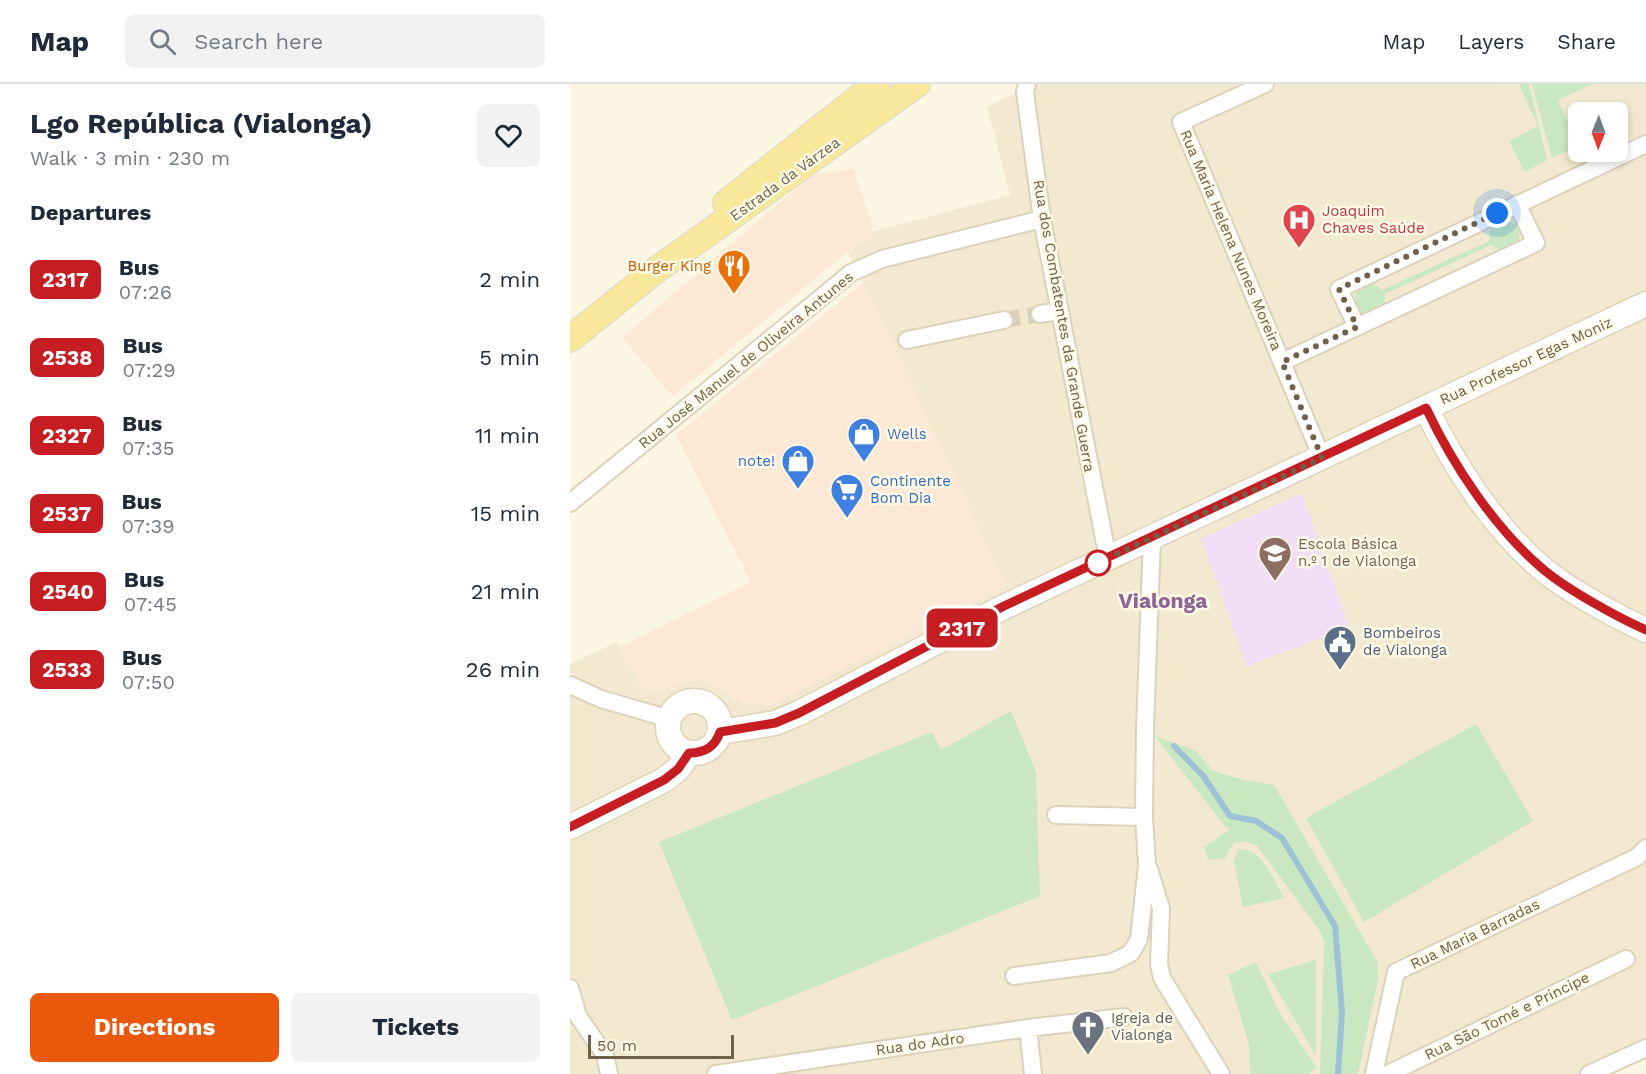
<!DOCTYPE html>
<html lang="en">
<head>
<meta charset="utf-8">
<style>
  body { margin:0; font-family:"Work Sans",sans-serif; background:#f2f2f3; color:#1f2937; height:100vh; display:flex; flex-direction:column; font-size:22px; white-space:nowrap }
  * { box-sizing:border-box; margin:0 }
  p { font-size:20px; color:#747a83 }
  .icon { flex:none; width:33px; height:33px; fill:none; stroke:currentColor; stroke-width:2; stroke-linecap:round; stroke-linejoin:round }
  .map { position:relative; flex:1; overflow:hidden }
  .panel { display:flex; flex-direction:column; background:#fff; width:570px }
  .panel>* { flex:none }
  .badge { padding:0 12px; border-radius:9px; font-size:21px; line-height:39px }
  .needle { width:39px; rotate:181deg }
  .fabs { position:absolute; left:998px; top:18px; display:grid; gap:12px }
  .fabs a { display:grid; place-items:center; width:60px; height:60px; border-radius:9px; background:#fff; box-shadow:0 3px 9px #0003; font-size:30px }
  .scale { position:absolute; left:18px; bottom:15px; width:146px; box-sizing:border-box; padding-left:6px; border:3px solid #716049; border-top:0; font-size:16px; line-height:21px; white-space:nowrap; color:#716049; -webkit-text-stroke:4px #fefae7; paint-order:stroke }
  .you { position:absolute; width:30px; height:30px; margin:-15px; border:4px solid #fff; border-radius:50%; background:#1a73e8; box-shadow:0 0 0 9px #1a73e833 }
  .map>.badge { position:absolute; translate:-50% -50%; box-shadow:0 0 0 3px #fff }
  h2 { padding:0 30px; font-size:22px; line-height:54px }
  .round { display:grid; place-items:center; flex:none; width:63px; height:63px; border-radius:9px; background:#f2f2f3 }
  .overview { display:flex; align-items:center; justify-content:space-between; height:102px; padding:0 30px }
  h1 { font-size:28px; font-weight:700; line-height:45px }
  .button { display:flex; gap:12px; margin-top:auto; padding:12px 30px }
  .button a { flex:1; height:69px; border-radius:9px; background:#ea580c; color:#fff; font-size:24px; font-weight:700; line-height:69px; text-align:center }
  .button a+a { background:#f2f2f3; color:#1f2937 }
  ul { padding:0; list-style:none }
  li { display:flex; align-items:center; gap:18px; height:78px; padding:0 30px }
  li div { flex:1 }
  li b { display:block; font-size:22px }
  li em { font-style:normal }
  li .badge { min-width:66px; font-weight:700; text-align:center }
  header { display:flex; align-items:center; gap:36px; box-sizing:border-box; height:84px; padding:0 30px; background:#fff; border-bottom:2px solid #e0e1e3 }
  header strong { font-size:28px }
  nav { display:flex; gap:33px; margin-inline-start:auto; font-size:21px }
  .search { width:420px; height:54px; background:#f2f2f3; display:flex; align-items:center; gap:15px; box-sizing:border-box; padding:0 21px; border-radius:9px; color:#747a83; font-size:22px }
  main { display:flex; flex:1; min-height:0 }
  .map>svg:first-child { display:block }
  .residential { fill:#f2e9d0; fill-rule:evenodd }
  .commercial { fill:#fbe8d5 }
  .education { fill:#f3def7 }
  .green { fill:#c9e8c1 }
  .lines { fill:none; stroke-linecap:round; stroke-linejoin:round }
  .stream { stroke:#9ec1d5; stroke-width:6 }
  .street-tunnel { stroke:#d8d0bb; stroke-width:16; stroke-dasharray:16 8; stroke-linecap:butt }
  .street-casing { stroke:#dcd2bb; stroke-width:20 }
  .secondary-casing { stroke:#e0d3b9; stroke-width:27 }
  .primary-casing { stroke:#ddd9d3; stroke-width:28 }
  .street { stroke:#fff; stroke-width:16 }
  .secondary { stroke:#fff; stroke-width:24 }
  .primary { stroke:#f8e89c; stroke-width:26 }
  .line-casing { stroke:#fff; stroke-width:14 }
  .line { stroke:#c61d23; stroke-width:9 }
  .walk { stroke:#716049; stroke-width:6; stroke-dasharray:0 10.8 }
  .stop-dot { fill:#fff; stroke:#c61d23; stroke-width:3 }
  .labels { text-anchor:middle; stroke-width:5; stroke-linejoin:round; paint-order:stroke }
  .street-label { font-size:15px; fill:#716049; stroke:#fefae7 }
  .health-label { font-size:15px; fill:#be3a42; stroke:#fefae7; text-anchor:start }
  .food-label { font-size:15px; fill:#c56008; stroke:#fefae7; text-anchor:end }
  .shop-label { font-size:15px; fill:#366cbe; stroke:#fefae7; text-anchor:start }
  .education-label { font-size:15px; fill:#785e54; stroke:#fefae7; text-anchor:start }
  .service-label { font-size:15px; fill:#4e5e75; stroke:#fefae7; text-anchor:start }
  .worship-label { font-size:15px; fill:#5b616d; stroke:#fefae7; text-anchor:start }
  .district-label { font-size:21px; font-weight:bold; fill:#8e6594; stroke:#fefae7 }
</style>
</head>
<body>
<header>
<strong>Map</strong>
<div class="search"><svg class="icon" aria-label="search" viewBox="0 0 24 24"><circle cx="10" cy="10" r="6"/><path d="M15 15l6 6"/></svg>Search here</div>
<nav><a>Map</a><a>Layers</a><a>Share</a></nav>
</header>
<main>
<section class="panel">
<div class="overview"><div><h1>Lgo República (Vialonga)</h1><p>Walk · 3 min · 230 m</p></div><a class="round"><svg class="icon" aria-label="heart" viewBox="0 0 24 24"><path d="M12 20l-8-8c-3-5 5-10 8-4 3-6 11-1 8 4z"/></svg></a></div>
<h2>Departures</h2>
<ul>
<li><span class="badge" style="background:#c61d23;color:#fff">2317</span><div><b>Bus</b><p>07:26</p></div><em>2 min</em></li>
<li><span class="badge" style="background:#c61d23;color:#fff">2538</span><div><b>Bus</b><p>07:29</p></div><em>5 min</em></li>
<li><span class="badge" style="background:#c61d23;color:#fff">2327</span><div><b>Bus</b><p>07:35</p></div><em>11 min</em></li>
<li><span class="badge" style="background:#c61d23;color:#fff">2537</span><div><b>Bus</b><p>07:39</p></div><em>15 min</em></li>
<li><span class="badge" style="background:#c61d23;color:#fff">2540</span><div><b>Bus</b><p>07:45</p></div><em>21 min</em></li>
<li><span class="badge" style="background:#c61d23;color:#fff">2533</span><div><b>Bus</b><p>07:50</p></div><em>26 min</em></li>
</ul>
<div class="button"><a>Directions</a><a>Tickets</a></div>
</section>
<div class="map">
<svg width="1076" height="990" viewBox="0 0 1076 990">
  <rect width="100%" height="100%" fill="#fbf6e1"/>
  <path class="residential" d="M 462,0 L 1076,0 L 1076,972 L 1036,990 L 0,990 L 0,580 L 47,558 L 72,605 L 90,606 L 116,597 L 135,597 L 152,605 L 166,616 L 436,501 L 278,168 L 301,152 L 301,148 L 440,111 L 417,23 ZM 1008,28 L 1047,28 L 1047,68 L 1008,68 Z"/>
  <path class="commercial" d="M 284,85 L 302,142 L 301,152 L 281,165 L 103,312 L 52,254 L 237,95 L 246,90 Z
    M 294,198 L 436,501 L 201,621 L 175,621 L 152,605 L 135,597 L 116,597 L 90,606 L 72,605 L 50,563 L 181,498 L 106,351 Z"/>
  <path class="education" d="M 732,410 L 779,543 L 677,582 L 631,454 Z"/>
  <path class="green" d="M 949,0 L 959,0 L 977,76 L 955,88 L 939,57 L 968,42 Z
    M 962,0 L 1022,0 L 988,16 L 1008,62 L 982,74 Z
    M 933,135 C 947,138 949,144 950,158 L 933,169 L 921,161 L 815,210 L 815,227 L 793,232 C 784,223 783,216 788,205 L 801,198 L 812,206 L 919,157 L 920,141 Z
    M 441,627 L 466,688 L 470,812 L 162,936 L 89,758 L 362,648 L 371,666 Z
    M 906,640 L 963,737 L 794,838 L 736,734 Z
    M 585,652 L 625,666 L 643,687 L 674,696 L 704,701 L 807,877 L 808,896 L 788,990 L 750,990 L 754,858 L 750,847 L 687,762 L 674,757 L 664,759 L 655,774 L 638,776 L 634,763 L 661,745 L 654,741 Z
    M 668,765 C 692,763 704,797 714,814 L 673,823 L 664,778 Z
    M 746,876 L 746,972 L 698,890 Z
    M 686,878 L 708,926 L 746,983 L 739,990 L 680,990 L 679,960 L 658,891 Z"/>
  <g class="lines">
    <path class="stream" d="M 604,662 L 634,693 L 660,732 L 686,737 L 712,754 L 765,842 L 772,928 L 768,990"/>
    <path class="street-tunnel" d="M 434,236 L 470,230"/>
    <g class="street-casing">
      <path id="street" d="M 457,0 L 455,8 L 472,135 L 538,475
        M 695,0 L 611,38 L 752,374
        M 470,230 L 490,227
        M 787,243 L 769,205 L 1076,60
        M 337,256 L 434,236
        M 712,278 L 966,159 L 947,120
        M 0,419 L 281,189 L 312,175 L 472,135
        M 0,601 L 31,615 L 100,635
        M 486,731 L 574,733
        M 579,785 L 591,824 L 589,880 L 592,894 L 651,990
        M 444,892 L 541,879 L 561,869 L 569,855 L 577,781 L 574,733 L 575,644 L 582,454
        M 0,904 L 8,932 L 35,971 L 39,990
        M 458,944 L 463,990
        M 146,990 L 458,944 L 554,933
        M 804,990 L 826,888 L 1067,773 L 1076,764
        M 818,990 L 1056,875
        M 1019,990 L 1076,964"/>
    </g>
    <g class="secondary-casing">
      <path id="secondary" d="M 856,324 C 883,380 925,446 974,486 C 998,506 1047,533 1076,546
        M98 643a26 26 0 1 1 52 0a26 26 0 1 1-52 0Z
        M 150,648 L 205,639 L 229,629 L 434,523 L 1076,220
        M 0,743 L 94,696 L 108,685 L 119,669"/>
    </g>
    <g class="primary-casing">
      <path id="primary" d="M 156,119 L 306,0
        M 0,255 L 82,189 L 347,0"/>
    </g>
    <use href="#street" class="street"/>
    <use href="#secondary" class="secondary"/>
    <use href="#primary" class="primary"/>
  </g>
  <g class="lines">
    <g class="line-casing">
      <path id="line" d="M 0,743 L 94,696 L 108,685 L 119,669 C 135,669 145,663 150,648 L 205,639 L 229,629 L 434,522 L 856,324 C 883,381 925,445 974,486 C 998,506 1047,533 1076,546"/>
    </g>
    <use href="#line" class="line"/>
    <path class="walk" d="M 528,479 L 752,374 L 712,278 L 787,243 L 769,205 L 927,129"/>
  </g>
  <defs>
    <g id="hospital-pin" transform="scale(1.725)"><path d="M0 17L-7.5 6A9.5 9.5 0 1 1 7.5 6Z" fill="#e0444e" stroke="#fefae7"/><path d="M-5-5h3v3.5h4V-5h3V5h-3V1.5h-4V5h-3Z" fill="#fff"/></g>
    <g id="restaurant-pin" transform="scale(1.725)"><path d="M0 17L-7.5 6A9.5 9.5 0 1 1 7.5 6Z" fill="#e8710a" stroke="#fefae7"/><path d="M-5-6h1v4h1v-4h1v4h1v-4h1v5L-1.5 .5V6h-2V.5L-5-1ZM5-6V6H3V1.5H1.5Q1.5-4 5-6Z" fill="#fff"/></g>
    <g id="shop-pin" transform="scale(1.725)"><path d="M0 17L-7.5 6A9.5 9.5 0 1 1 7.5 6Z" fill="#3f7fe0" stroke="#fefae7"/><path d="M-5-2.5h2.3a2.7 3.5 0 0 1 5.4 0H5L5.5 6h-11ZM-1.5-2.5h3a1.5 2.3 0 0 0-3 0Z" fill="#fff"/></g>
    <g id="supermarket-pin" transform="scale(1.725)"><path d="M0 17L-7.5 6A9.5 9.5 0 1 1 7.5 6Z" fill="#3f7fe0" stroke="#fefae7"/><path d="M-6-5.5h2.5l.6 2H6L4.5 2H-2.5L-4.4-4H-6ZM-1.5 3.2a1.3 1.3 0 1 0 .1 0ZM3 3.2a1.3 1.3 0 1 0 .1 0Z" fill="#fff"/></g>
    <g id="school-pin" transform="scale(1.725)"><path d="M0 17L-7.5 6A9.5 9.5 0 1 1 7.5 6Z" fill="#8d6e63" stroke="#fefae7"/><path d="M0-5L7-2L0 1L-7-2ZM-4 1L0 2.5L4 1V4Q0 6-4 4Z" fill="#fff"/></g>
    <g id="civic-pin" transform="scale(1.725)"><path d="M0 17L-7.5 6A9.5 9.5 0 1 1 7.5 6Z" fill="#5c6f8a" stroke="#fefae7"/><path d="M-.6-6.5H3V-4.5H.6V-3L4-1V1h2V6H-6V1h2V-1L-.6-3ZM-1.2 2.5V6h2.4V2.5Z" fill="#fff"/></g>
    <g id="church-pin" transform="scale(1.725)"><path d="M0 17L-7.5 6A9.5 9.5 0 1 1 7.5 6Z" fill="#6b7280" stroke="#fefae7"/><path d="M-1.2-6h2.4v3.5h3.3v2.4h-3.3V6h-2.4V-.1h-3.3v-2.4h3.3Z" fill="#fff"/></g>
  </defs>
  <g fill-rule="evenodd">
    <use href="#hospital-pin" x="729" y="136"/>
    <use href="#restaurant-pin" x="164" y="182"/>
    <use href="#shop-pin" x="294" y="350"/>
    <use href="#shop-pin" x="228" y="377"/>
    <use href="#supermarket-pin" x="277" y="406"/>
    <use href="#school-pin" x="705" y="469"/>
    <use href="#civic-pin" x="770" y="558"/>
    <use href="#church-pin" x="518" y="943"/>
  </g>
  <circle class="stop-dot" cx="528" cy="479" r="12"/>
  <g class="labels">
    <g class="street-label">
      <text transform="translate(215 95) rotate(-36)" y="5">Estrada da Várzea</text>
      <text transform="translate(661 156) rotate(67)" y="5">Rua Maria Helena Nunes Moreira</text>
      <text transform="translate(494 242) rotate(80)" y="5">Rua dos Combatentes da Grande Guerra</text>
      <text transform="translate(176 276) rotate(-39)" y="5">Rua José Manuel de Oliveira Antunes</text>
      <text transform="translate(956 277) rotate(-25)" y="5">Rua Professor Egas Moniz</text>
      <text transform="translate(905 850) rotate(-26)" y="5">Rua Maria Barradas</text>
      <text transform="translate(937 932) rotate(-26)" y="5">Rua São Tomé e Principe</text>
      <text transform="translate(350 960) rotate(-8)" y="5">Rua do Adro</text>
    </g>
    <g class="health-label">
      <text x="752" y="132">Joaquim<tspan x="752" dy="17">Chaves Saúde</tspan></text>
    </g>
    <g class="food-label">
      <text x="141" y="187">Burger King</text>
    </g>
    <g class="shop-label">
      <text x="317" y="355">Wells</text>
      <text x="205" y="382" text-anchor="end">note!</text>
      <text x="300" y="402">Continente<tspan x="300" dy="17">Bom Dia</tspan></text>
    </g>
    <g class="education-label">
      <text x="728" y="465">Escola Básica<tspan x="728" dy="17">n.º 1 de Vialonga</tspan></text>
    </g>
    <g class="service-label">
      <text x="793" y="554">Bombeiros<tspan x="793" dy="17">de Vialonga</tspan></text>
    </g>
    <g class="worship-label">
      <text x="541" y="939">Igreja de<tspan x="541" dy="17">Vialonga</tspan></text>
    </g>
    <g class="district-label">
      <text x="593" y="524">Vialonga</text>
    </g>
  </g>
</svg>
<div class="fabs">
<a><svg class="needle" viewBox="-14 -14 28 28"><path d="M0-13l5 13h-10z" fill="#e53935"/><path d="M0 13l5-13h-10z" fill="#747a83"/></svg></a>
</div>
<div class="scale">50 m</div>
<div class="you" style="left:927px;top:129px"></div>
<b class="badge" style="left:392px;top:544px;background:#c61d23;color:#fff">2317</b>
</div>
</main>
</body>
</html>
